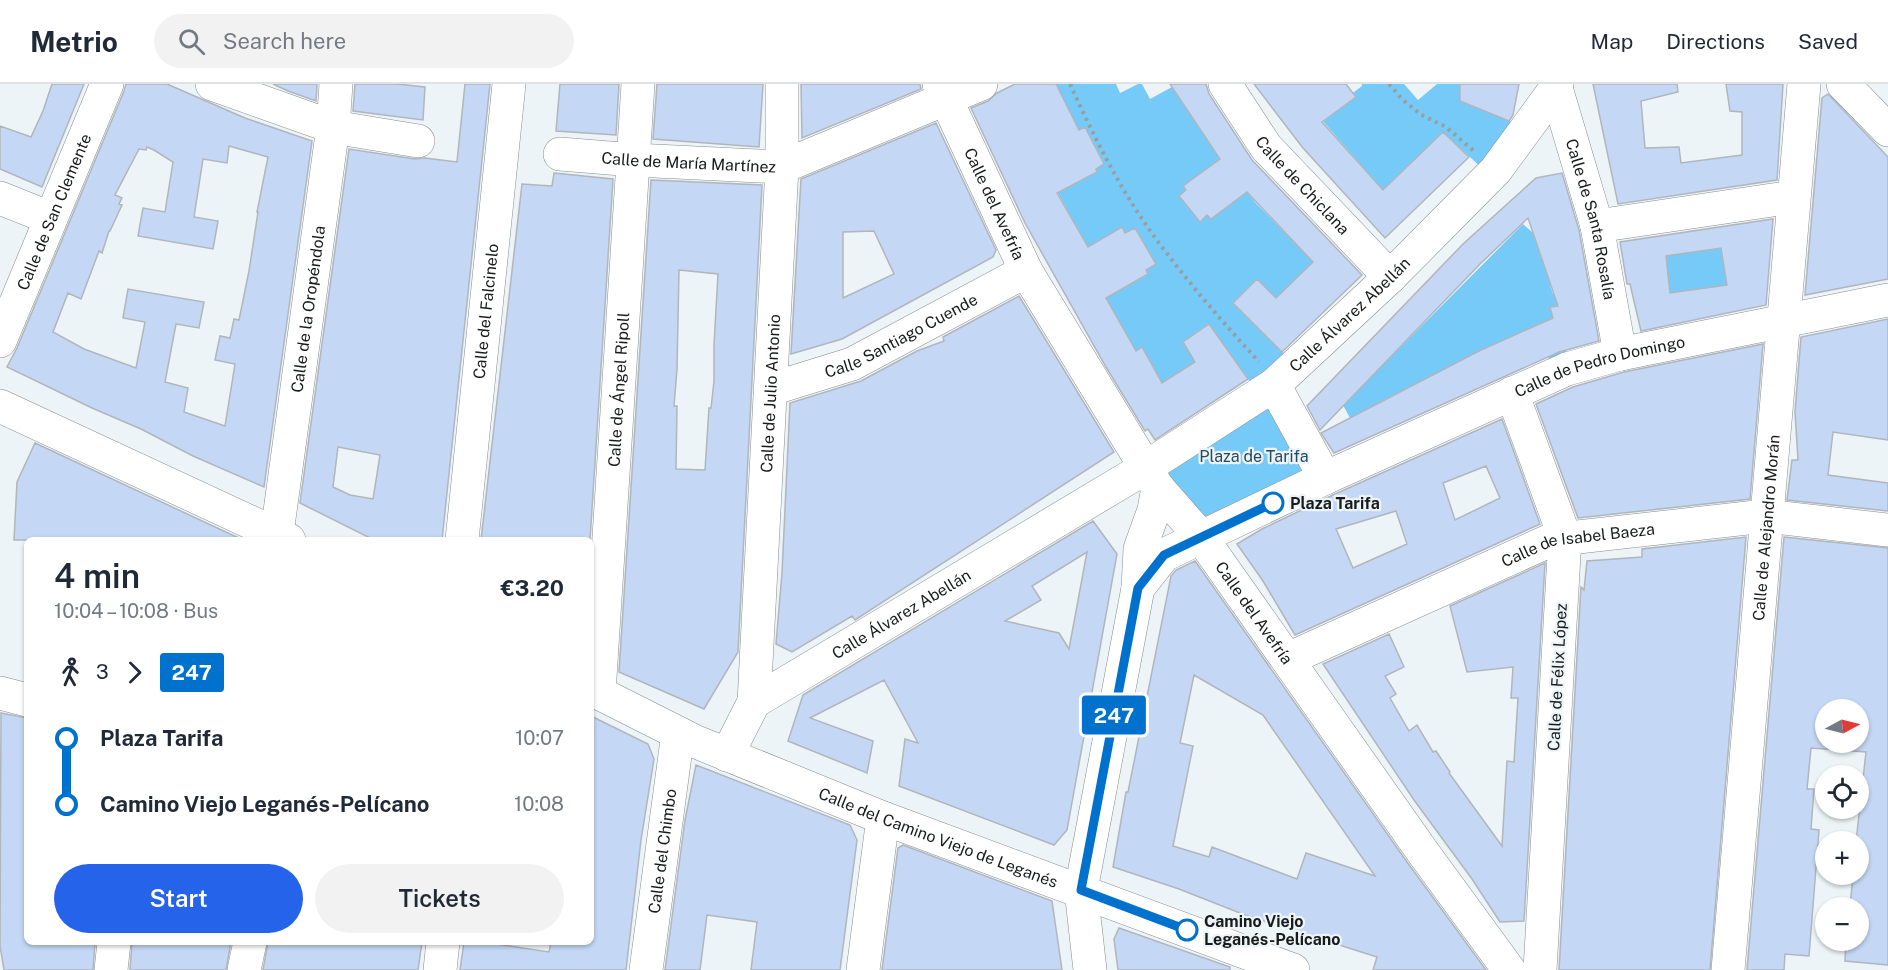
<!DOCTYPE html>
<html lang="en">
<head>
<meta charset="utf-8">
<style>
  body { margin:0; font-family:"Public Sans",sans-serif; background:#f2f2f3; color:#1f2937; height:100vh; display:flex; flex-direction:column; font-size:22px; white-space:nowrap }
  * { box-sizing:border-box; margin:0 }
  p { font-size:20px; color:#747a83 }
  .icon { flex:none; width:33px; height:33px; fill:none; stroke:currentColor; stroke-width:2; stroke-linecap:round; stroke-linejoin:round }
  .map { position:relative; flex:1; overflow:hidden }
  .side { position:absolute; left:24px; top:453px; width:570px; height:408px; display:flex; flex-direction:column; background:#fff; border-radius:9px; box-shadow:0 2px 4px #0004 }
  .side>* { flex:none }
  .badge { padding:0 12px; border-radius:4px; font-size:21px; line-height:39px }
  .needle { width:39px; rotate:83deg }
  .fabs { position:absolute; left:1815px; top:615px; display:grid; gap:12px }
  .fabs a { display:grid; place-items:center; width:54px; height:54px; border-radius:50%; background:#fff; box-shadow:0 2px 4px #0004; font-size:30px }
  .map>.badge { position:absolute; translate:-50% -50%; box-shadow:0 0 0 3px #fff }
  .legs { display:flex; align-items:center; gap:9px; height:66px; padding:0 30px; font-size:20px }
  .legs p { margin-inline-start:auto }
  .head { display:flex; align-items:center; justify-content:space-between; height:102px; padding:0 30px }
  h1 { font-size:33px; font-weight:600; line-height:45px }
  .cta { display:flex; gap:12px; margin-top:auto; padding:12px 30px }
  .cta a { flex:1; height:69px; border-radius:36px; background:#2563eb; color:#fff; font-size:24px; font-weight:600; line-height:69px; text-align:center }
  .cta a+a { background:#f2f2f3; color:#1f2937 }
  ul { padding:0 30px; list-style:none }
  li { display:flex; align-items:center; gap:21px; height:66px; font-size:22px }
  li i { display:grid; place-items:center; width:9px; height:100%; margin:0 8px; background:currentColor }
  li i::after { content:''; width:15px; height:15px; margin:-8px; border:4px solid; border-radius:50%; background:#fff }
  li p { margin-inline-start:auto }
  li:first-child i { background:linear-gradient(#0000 50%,currentColor 0) }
  li:last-child i { background:linear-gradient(currentColor 50%,#0000 0) }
  header { display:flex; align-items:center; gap:36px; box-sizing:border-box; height:84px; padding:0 30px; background:#fff; border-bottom:2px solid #e0e1e3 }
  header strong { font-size:28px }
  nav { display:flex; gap:33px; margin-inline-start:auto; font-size:21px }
  .search { width:420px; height:54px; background:#f2f2f3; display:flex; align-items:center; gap:15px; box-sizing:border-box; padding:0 21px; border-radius:33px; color:#747a83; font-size:22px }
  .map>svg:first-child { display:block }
  .green { fill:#76caf8 }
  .building { fill:#c4d8f5; stroke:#b1b5bc; stroke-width:1.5; fill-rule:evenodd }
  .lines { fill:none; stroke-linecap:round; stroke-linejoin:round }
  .minor-casing { stroke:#878d91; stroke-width:34 }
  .path { stroke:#989ea1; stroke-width:4; stroke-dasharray:3 4.5; stroke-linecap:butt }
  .minor { stroke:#fff; stroke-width:33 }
  .line-1-casing { stroke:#fff; stroke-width:14 }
  .line-1 { stroke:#0072ce; stroke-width:9 }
  .stop-1-dot { fill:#fff; stroke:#0072ce; stroke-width:3 }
  .labels { text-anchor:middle; stroke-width:4.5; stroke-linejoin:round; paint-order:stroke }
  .street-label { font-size:16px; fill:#181b1c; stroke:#ecf4f8 }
  .park-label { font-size:16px; fill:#224b60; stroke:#ecf4f8 }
  .stop-label { font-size:16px; font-weight:bold; fill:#181b1c; stroke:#ecf4f8; text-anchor:start }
</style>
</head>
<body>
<header>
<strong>Metrio</strong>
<div class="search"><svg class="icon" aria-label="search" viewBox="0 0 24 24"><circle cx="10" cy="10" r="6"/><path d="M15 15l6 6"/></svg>Search here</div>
<nav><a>Map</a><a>Directions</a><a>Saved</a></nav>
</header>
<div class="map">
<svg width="1888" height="886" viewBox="0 0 1888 886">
  <rect width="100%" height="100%" fill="#ecf4f8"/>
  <path class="green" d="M 1056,0 L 1116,0 L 1120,9 L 1138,0 L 1142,0 L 1150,15 L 1172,3 L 1222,77 L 1179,112 L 1200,137 L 1207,131 L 1211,135 L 1231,120 L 1243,103 L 1255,118 L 1313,178 L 1276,214 L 1257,195 L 1234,219 L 1284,269 L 1251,299 L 1208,240 L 1184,258 L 1195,278 L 1162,299 L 1142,263 L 1136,267 L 1103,209 L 1127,202 L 1148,190 L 1146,186 L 1156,180 L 1135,144 L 1125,149 L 1122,143 L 1090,167 L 1055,104 L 1079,98 L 1097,88 L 1096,85 L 1104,80 L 1085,44 L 1077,47 Z
    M 1362,0 L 1404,0 L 1418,16 L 1437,0 L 1460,0 L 1460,17 L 1512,38 L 1485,87 L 1443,48 L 1383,106 L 1320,34 L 1362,2 Z
    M 1523,140 L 1532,148 L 1540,147 L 1539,168 L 1547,190 L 1560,188 L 1550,201 L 1553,210 L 1564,209 L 1565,221 L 1550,224 L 1567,270 L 1549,275 L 1535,243 L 1479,267 L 1350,334 L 1343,321 Z
    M 1728,162 L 1726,193 L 1728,212 L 1699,218 L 1697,205 L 1670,209 L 1664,172 Z
    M 1268,311 L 1318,389 L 1202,446 L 1166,401 L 1168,378 Z"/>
  <path class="building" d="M 52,0 L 84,0 L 42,103 L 0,85 L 0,42 L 31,53 L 43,27 Z
    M 126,0 L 167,0 L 245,34 L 312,57 L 264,403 L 193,372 L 141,345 L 92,324 L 7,283 L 17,264 L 124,7 ZM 229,62 L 268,73 L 257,128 L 258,128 L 249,187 L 239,236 L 234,235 L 230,254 L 220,252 L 215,276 L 235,280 L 225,342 L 184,328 L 188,304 L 165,298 L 176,240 L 199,244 L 204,218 L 128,205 L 123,234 L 145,238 L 136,284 L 84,265 L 53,248 L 68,209 L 81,215 L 99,167 L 102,169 L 109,147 L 110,147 L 122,121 L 119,120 L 122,114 L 115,111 L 139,65 L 146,66 L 147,63 L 154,66 L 173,78 L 165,128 L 143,124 L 138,152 L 213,165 L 218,137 L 194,133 L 203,75 L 227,79 Z
    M 273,0 L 317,0 L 316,17 L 288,7 Z
    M 355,0 L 397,0 L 425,3 L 423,36 L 353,27 Z
    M 465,0 L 490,0 L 442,456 L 374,456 L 300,419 L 349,65 L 415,75 L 425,74 L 457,78 ZM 338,363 L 380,371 L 373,415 L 350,411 L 333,403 Z
    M 560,0 L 619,0 L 616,51 L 556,47 Z
    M 657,0 L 763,0 L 759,63 L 653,55 Z
    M 801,0 L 920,0 L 921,5 L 802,54 Z
    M 1015,0 L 1056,0 L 1079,46 L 1085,43 L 1104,80 L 1096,85 L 1097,88 L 1057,109 L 1088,163 L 1122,143 L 1125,149 L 1135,144 L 1156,180 L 1146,186 L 1148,190 L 1106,214 L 1136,267 L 1142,263 L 1162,299 L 1195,278 L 1183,258 L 1209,240 L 1248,295 L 1155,356 L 1148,345 L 1145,347 L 1106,283 L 1025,139 L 971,24 L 988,17 L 997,9 Z
    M 1170,0 L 1206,0 L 1209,10 L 1252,76 L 1362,191 L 1282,268 L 1233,219 L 1257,195 L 1276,214 L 1313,178 L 1247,108 L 1211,135 L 1207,131 L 1200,138 L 1179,112 L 1186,106 L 1183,102 L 1220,75 Z
    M 1254,0 L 1346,0 L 1356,13 L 1322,38 L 1383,106 L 1443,48 L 1469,73 L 1385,154 L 1303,64 Z
    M 1460,0 L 1519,0 L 1513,31 L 1509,37 L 1460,17 Z
    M 1593,0 L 1677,0 L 1678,8 L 1641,17 L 1645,64 L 1679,63 L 1681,79 L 1742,71 L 1742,28 L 1730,27 L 1726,0 L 1783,0 L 1777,96 L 1618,120 Z
    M 1828,10 L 1888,73 L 1888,195 L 1805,211 L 1822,14 Z
    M 936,39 L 996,166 L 993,173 L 842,255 L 791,270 L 801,95 ZM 874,147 L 894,190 L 843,214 L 843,148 Z
    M 554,89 L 613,95 L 590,456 L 481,456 L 522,100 L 552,102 Z
    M 1562,89 L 1579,146 L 1599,257 L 1559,268 L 1334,369 L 1321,349 L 1479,267 L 1553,234 L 1550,223 L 1558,222 L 1528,134 L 1480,180 L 1320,346 L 1307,322 L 1463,160 L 1536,94 Z
    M 651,96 L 762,101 L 738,568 L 704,625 L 619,588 ZM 679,186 L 718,190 L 714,261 L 714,297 L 711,324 L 709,324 L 705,386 L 676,385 L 677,322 L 674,322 L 677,285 Z
    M 1773,135 L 1766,221 L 1641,247 L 1630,200 L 1627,200 L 1620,158 ZM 1721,164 L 1727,201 L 1670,209 L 1666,172 Z
    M 1019,212 L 1114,368 L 855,536 L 852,532 L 792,568 L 776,560 L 782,489 L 790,319 L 861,297 L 917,267 L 944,257 L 943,253 Z
    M 1888,235 L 1888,356 L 1833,348 L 1828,391 L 1888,399 L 1888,427 L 1787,416 L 1792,376 L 1798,376 L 1795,328 L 1801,253 Z
    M 1763,260 L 1750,415 L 1578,434 L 1536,320 L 1573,303 L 1624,288 Z
    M 1502,335 L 1540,440 L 1295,551 L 1263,497 L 1237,460 L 1262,445 L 1333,411 ZM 1486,382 L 1500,414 L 1455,436 L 1443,399 ZM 1396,427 L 1407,460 L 1353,484 L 1336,445 Z
    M 35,359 L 80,380 L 243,456 L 14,456 L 17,398 Z
    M 1093,437 L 1117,470 L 1067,746 L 1054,761 L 899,702 L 905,655 L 918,659 L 884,596 L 810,634 L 873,657 L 867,689 L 788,657 L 803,611 ZM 1087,468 L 1069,565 L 1059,549 L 1005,537 L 1041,516 L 1032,502 Z
    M 1746,453 L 1710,886 L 1559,886 L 1581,503 L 1584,506 L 1587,477 L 1642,473 L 1642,465 Z
    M 1784,453 L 1888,464 L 1888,881 L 1845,877 L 1846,856 L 1858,856 L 1858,824 L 1850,824 L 1853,790 L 1858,790 L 1858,758 L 1856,758 L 1866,668 L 1811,664 L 1807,705 L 1814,705 L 1811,745 L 1819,746 L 1809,872 L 1785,870 L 1784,886 L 1747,886 ZM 1826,626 L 1858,626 L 1858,658 L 1826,658 Z
    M 1195,477 L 1407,778 L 1486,886 L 1373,886 L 1377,873 L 1245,831 L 1179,805 L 1113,783 L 1126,708 L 1128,708 L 1171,492 L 1176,486 ZM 1194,591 L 1263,631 L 1375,792 L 1306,769 L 1297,795 L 1212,763 L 1209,773 L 1173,762 L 1193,662 L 1180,659 Z
    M 1545,479 L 1524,837 L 1500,838 L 1472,795 L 1414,716 L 1323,580 L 1389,550 L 1404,583 L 1385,592 L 1396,610 L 1390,614 L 1409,647 L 1417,641 L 1433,668 L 1436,667 L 1450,688 L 1449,689 L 1502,762 L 1507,677 L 1514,678 L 1518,614 L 1511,614 L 1513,583 L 1467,588 L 1450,522 Z
    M 1,629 L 27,634 L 27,858 L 95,858 L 93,886 L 4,886 L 0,862 Z
    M 591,632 L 648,660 L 654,675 L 641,756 L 626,886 L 460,886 L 464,858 L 496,858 L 496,860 L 549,868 L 551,858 L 591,858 Z
    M 696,681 L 850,741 L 857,756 L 840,886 L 751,886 L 757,838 L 707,831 L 700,886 L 665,886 L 685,736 Z
    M 903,761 L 1052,817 L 1062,886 L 882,886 L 898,764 Z
    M 1119,844 L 1230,883 L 1230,886 L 1118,886 L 1114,855 Z
    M 132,858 L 231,858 L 226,886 L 130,886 Z
    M 268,858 L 422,858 L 418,886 L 263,886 Z"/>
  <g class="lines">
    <g class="minor-casing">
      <g id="minor">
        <path d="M 212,0 L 333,43 L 418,57"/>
        <path id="s1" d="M 939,0 L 1026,187 L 1158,404 L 1201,453 L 1422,767 L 1509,886"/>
        <path id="s2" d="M 1225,0 L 1266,63 L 1390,193"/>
        <path d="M 1843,0 L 1888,46"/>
        <path id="s3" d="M 1556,4 L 1597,142 L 1620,270"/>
        <path id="s4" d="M 560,70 L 634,76 L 782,83 L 981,0"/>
        <path d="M 0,114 L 50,134"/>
        <path d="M 1597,142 L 1793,113"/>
        <path id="s5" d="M 0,257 L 107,0"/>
        <path d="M 1274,301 L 1325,394"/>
        <path id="s6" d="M 771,305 L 852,280 L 1026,187"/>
        <path d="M 1512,309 L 1565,454 L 1540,886"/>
        <path d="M 0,322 L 289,456"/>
        <path id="s7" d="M 277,449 L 333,43 L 336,0"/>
        <path id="s8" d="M 462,456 L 509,0"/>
        <path id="s9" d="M 1138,504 L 1164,471 L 1325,394 L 1567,285 L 1620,270 L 1888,216"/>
        <path id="s10" d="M 1288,575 L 1551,456 L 1765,432 L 1888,446"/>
        <path id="s11" d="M 591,605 L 694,657 L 883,734 L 1293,886"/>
        <path d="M 0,609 L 27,616"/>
        <path id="s12" d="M 599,609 L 638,0"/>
        <path id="s13" d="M 754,618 L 782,83 L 782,0"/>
        <path id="s14" d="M 727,671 L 754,618 L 1145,384 L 1274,301 L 1390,193 L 1496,86 L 1556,4 L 1557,0"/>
        <path d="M 111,886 L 114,858"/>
        <path d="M 244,886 L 250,858"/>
        <path d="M 440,886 L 443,858"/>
        <path id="s15" d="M 646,886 L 678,649"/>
        <path d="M 863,886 L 883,734"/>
        <path d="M 1090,886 L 1081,806 L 1138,504 L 1140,465 L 1154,426 L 1158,404"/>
        <path id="s16" d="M 1728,886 L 1804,0"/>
      </g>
    </g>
    <path class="path" d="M 1070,0 C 1093,51 1119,103 1151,148 C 1184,194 1221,236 1259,278
      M 1389,0 L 1402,15 L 1420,30 L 1446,43 L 1475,68"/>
    <use href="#minor" class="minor"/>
  </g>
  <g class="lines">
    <g class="line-1-casing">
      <path id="line-1" d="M 1187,846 L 1081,806 L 1138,504 L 1164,471 L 1273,419"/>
    </g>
    <use href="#line-1" class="line-1"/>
  </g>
  <g class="stop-1-dot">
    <circle cx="1273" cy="419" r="10"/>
    <circle cx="1187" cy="846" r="10"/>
  </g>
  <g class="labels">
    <g class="street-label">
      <text dy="6" stroke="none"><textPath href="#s4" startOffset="129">Calle de María Martínez</textPath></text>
      <text dy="6" stroke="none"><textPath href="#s2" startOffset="128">Calle de Chiclana</textPath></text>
      <text dy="6" stroke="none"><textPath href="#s1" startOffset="132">Calle del Avefría</textPath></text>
      <text dy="6" stroke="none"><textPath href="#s5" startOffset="140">Calle de San Clemente</textPath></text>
      <text dy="6" stroke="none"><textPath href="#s3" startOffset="136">Calle de Santa Rosalía</textPath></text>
      <text dy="6" stroke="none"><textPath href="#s7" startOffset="226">Calle de la Oropéndola</textPath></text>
      <text dy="6" stroke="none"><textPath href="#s8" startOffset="230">Calle del Falcinelo</textPath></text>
      <text dy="6" stroke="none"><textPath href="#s14" startOffset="772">Calle Álvarez Abellán</textPath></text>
      <text dy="6" stroke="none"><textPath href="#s6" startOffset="141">Calle Santiago Cuende</textPath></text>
      <text dy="6" stroke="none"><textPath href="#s9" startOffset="518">Calle de Pedro Domingo</textPath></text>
      <text dy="6" stroke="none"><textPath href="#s12" startOffset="304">Calle de Ángel Ripoll</textPath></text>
      <text dy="6" stroke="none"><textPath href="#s13" startOffset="309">Calle de Julio Antonio</textPath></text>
      <text dy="6" stroke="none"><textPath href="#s16" startOffset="444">Calle de Alejandro Morán</textPath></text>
      <text dy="6" stroke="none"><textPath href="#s10" startOffset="314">Calle de Isabel Baeza</textPath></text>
      <text dy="6" stroke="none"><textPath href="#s1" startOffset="618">Calle del Avefría</textPath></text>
      <text dy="6" stroke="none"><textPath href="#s14" startOffset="231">Calle Álvarez Abellán</textPath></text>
      <text transform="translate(1557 593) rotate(-87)" y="6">Calle de Félix López</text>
      <text dy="6" stroke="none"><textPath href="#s11" startOffset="378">Calle del Camino Viejo de Leganés</textPath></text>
      <text dy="6" stroke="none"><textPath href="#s15" startOffset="120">Calle del Chimbo</textPath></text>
    </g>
    <g class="park-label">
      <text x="1254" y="378">Plaza de Tarifa</text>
    </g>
    <g class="stop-label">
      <text x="1290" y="425">Plaza Tarifa</text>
      <text x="1204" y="843">Camino Viejo<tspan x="1204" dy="18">Leganés-Pelícano</tspan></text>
    </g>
  </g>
</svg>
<div class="fabs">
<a><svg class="needle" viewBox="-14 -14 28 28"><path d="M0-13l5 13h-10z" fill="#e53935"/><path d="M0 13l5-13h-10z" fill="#747a83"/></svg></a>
<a><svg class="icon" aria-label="locate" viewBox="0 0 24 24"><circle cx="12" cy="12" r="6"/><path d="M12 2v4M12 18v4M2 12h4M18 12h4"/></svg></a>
<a>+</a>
<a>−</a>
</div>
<b class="badge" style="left:1114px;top:631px;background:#0072ce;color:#fff">247</b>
<section class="side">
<div class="head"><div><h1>4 min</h1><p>10:04 – 10:08 · Bus</p></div><b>€3.20</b></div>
<div class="legs"><svg class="icon" aria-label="walk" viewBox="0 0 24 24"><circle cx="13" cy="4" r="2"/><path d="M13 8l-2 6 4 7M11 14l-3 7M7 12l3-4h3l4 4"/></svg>3<svg class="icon" aria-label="forward" viewBox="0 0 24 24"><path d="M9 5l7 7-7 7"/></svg><b class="badge" style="background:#0072ce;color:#fff">247</b></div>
<ul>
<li><i style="color:#0072ce"></i><b>Plaza Tarifa</b><p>10:07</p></li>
<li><i style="color:#0072ce"></i><b>Camino Viejo Leganés-Pelícano</b><p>10:08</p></li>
</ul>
<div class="cta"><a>Start</a><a>Tickets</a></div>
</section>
</div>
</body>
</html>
